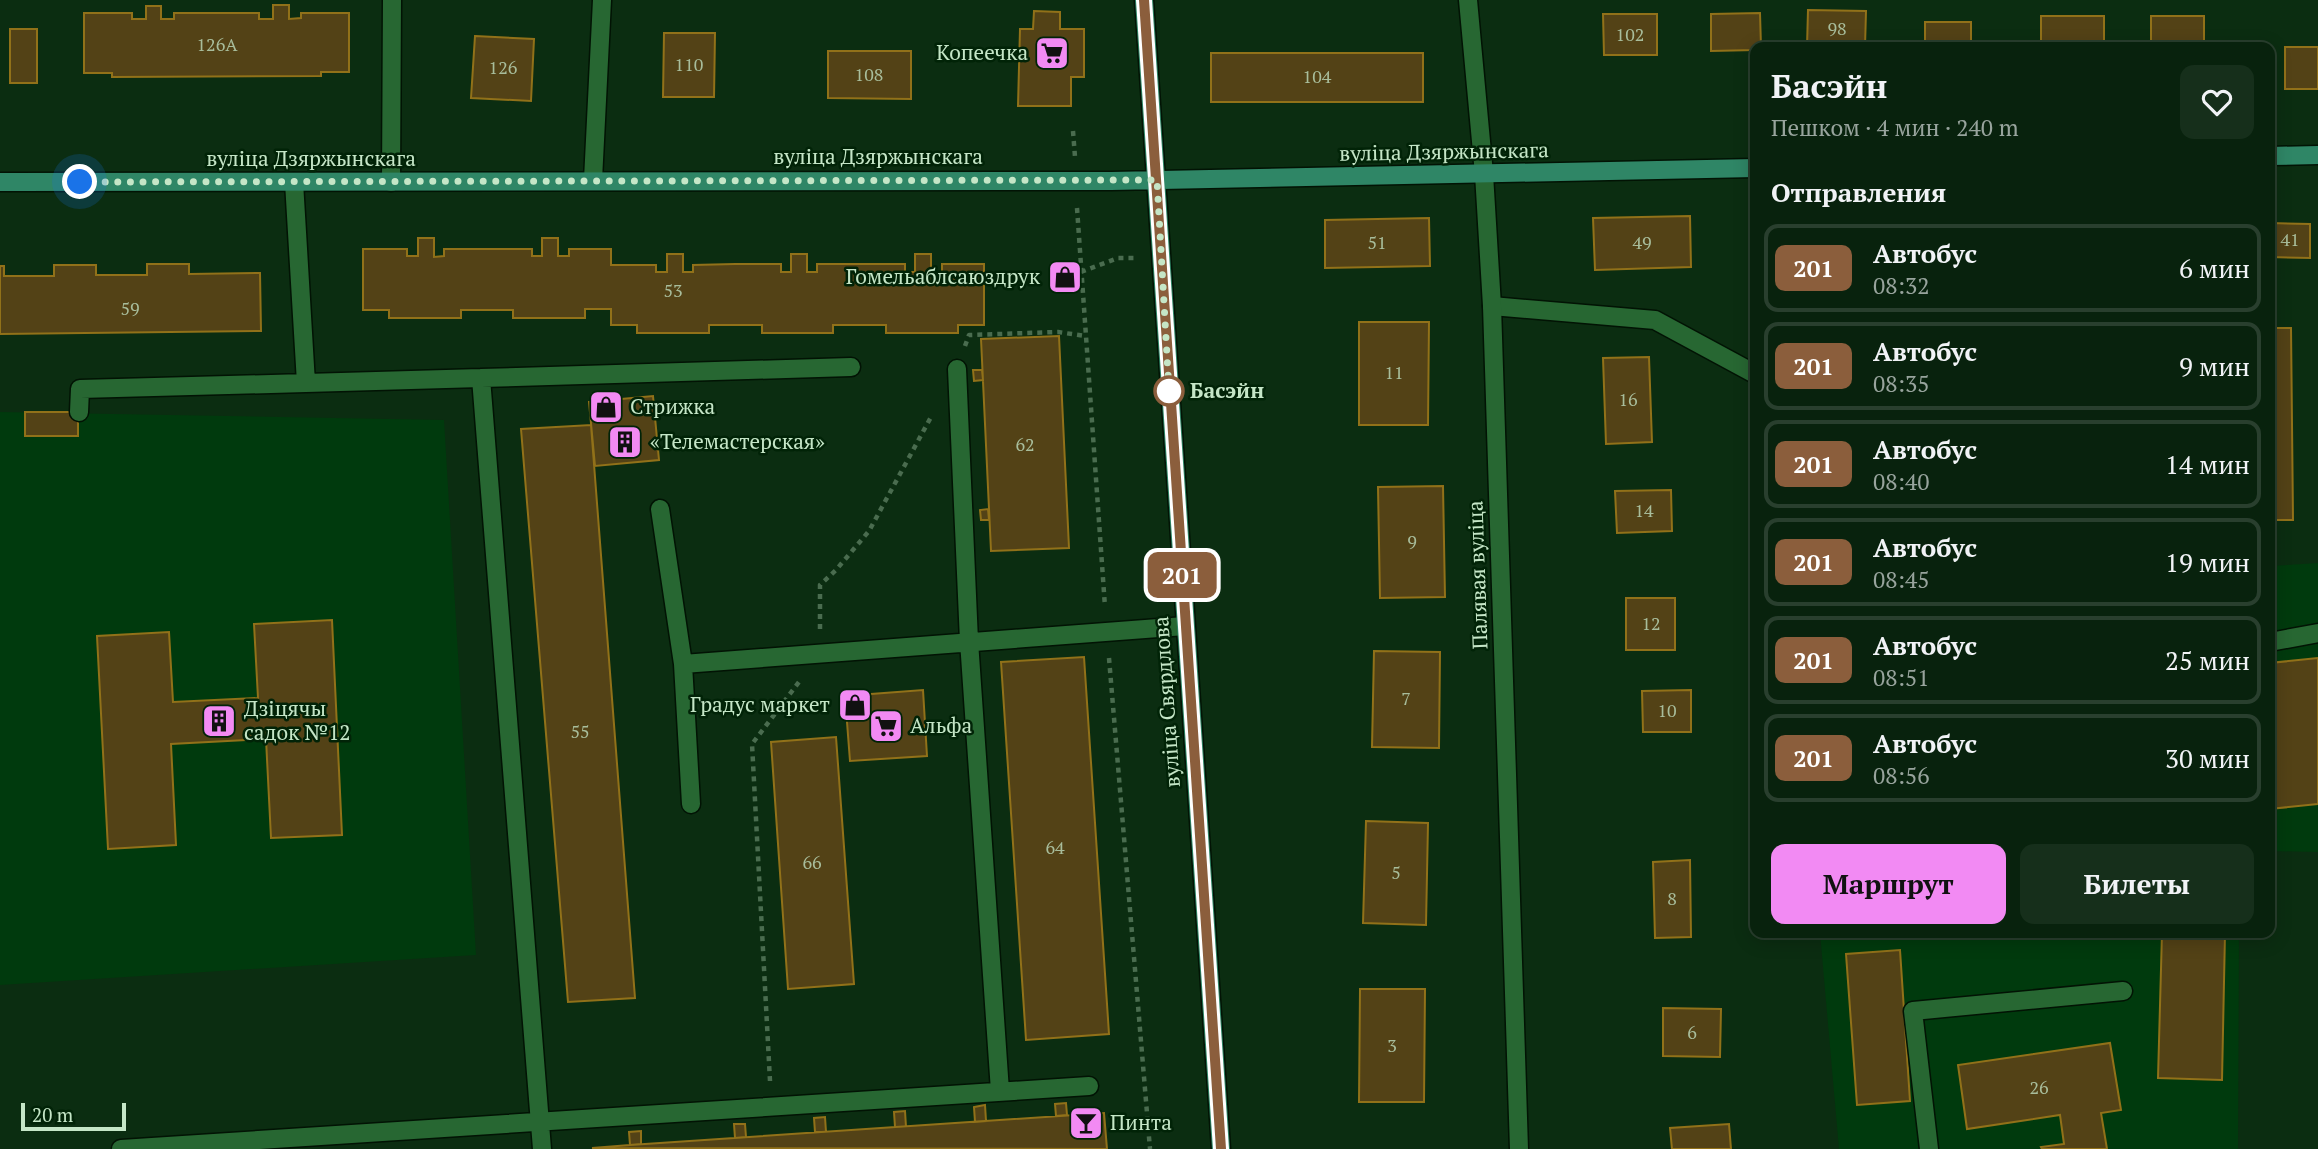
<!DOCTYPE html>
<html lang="ru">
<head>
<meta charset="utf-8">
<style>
  body { margin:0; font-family:"PT Serif",serif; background:#162f1b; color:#f1f3f6; height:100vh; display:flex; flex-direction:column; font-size:26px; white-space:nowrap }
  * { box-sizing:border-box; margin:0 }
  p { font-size:23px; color:#98a49d }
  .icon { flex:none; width:38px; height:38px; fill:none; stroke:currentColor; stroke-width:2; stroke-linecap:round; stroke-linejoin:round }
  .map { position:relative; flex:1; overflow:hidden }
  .details { position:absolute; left:1750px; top:42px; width:525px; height:896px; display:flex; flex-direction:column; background:#08220d; border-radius:14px; box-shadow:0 4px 18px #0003,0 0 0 2px #293f2e }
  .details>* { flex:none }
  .badge { padding:0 14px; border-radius:10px; font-size:24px; line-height:46px }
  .scale { position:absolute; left:21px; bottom:18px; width:105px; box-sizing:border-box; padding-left:7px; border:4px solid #c5e6c7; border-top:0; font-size:19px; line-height:24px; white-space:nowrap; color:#c5e6c7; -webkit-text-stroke:5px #012307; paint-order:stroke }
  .you { position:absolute; width:35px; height:35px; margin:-18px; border:5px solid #fff; border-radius:50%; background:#1a73e8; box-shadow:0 0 0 10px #1a73e833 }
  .map>.badge { position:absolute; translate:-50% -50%; box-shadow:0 0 0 4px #fff }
  h2 { padding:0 21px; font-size:26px; line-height:63px }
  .round { display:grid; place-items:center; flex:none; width:74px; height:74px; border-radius:14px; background:#162f1b }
  .overview { display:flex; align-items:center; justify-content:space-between; height:119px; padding:0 21px }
  h1 { font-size:33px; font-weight:700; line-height:52px }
  .action { display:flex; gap:14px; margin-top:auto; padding:14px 21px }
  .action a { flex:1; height:80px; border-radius:14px; background:#f28af3; color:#111; font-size:28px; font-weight:700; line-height:80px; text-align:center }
  .action a+a { background:#162f1b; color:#f1f3f6 }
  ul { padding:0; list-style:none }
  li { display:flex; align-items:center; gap:21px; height:88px; margin:0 14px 10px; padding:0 7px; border:4px solid #293f2e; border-radius:14px }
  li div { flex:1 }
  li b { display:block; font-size:26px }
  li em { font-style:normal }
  li .badge { min-width:77px; font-weight:700; text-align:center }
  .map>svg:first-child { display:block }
  .built { fill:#003a0d }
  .building { fill:#534216; stroke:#917119; stroke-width:2 }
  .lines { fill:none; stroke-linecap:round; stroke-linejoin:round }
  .lane-casing { stroke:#021304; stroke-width:21 }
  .street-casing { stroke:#021304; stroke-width:21 }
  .secondary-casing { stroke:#021304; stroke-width:21 }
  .path { stroke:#4a6c4f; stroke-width:4.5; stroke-dasharray:5 5; stroke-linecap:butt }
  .lane { stroke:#276732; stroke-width:18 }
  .street { stroke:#276732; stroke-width:18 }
  .secondary { stroke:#2f8666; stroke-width:18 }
  .line-casing { stroke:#fff; stroke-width:16 }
  .line { stroke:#8b5e3c; stroke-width:10 }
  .walk { stroke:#c5e6c7; stroke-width:7; stroke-dasharray:0 12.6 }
  .stop-dot { fill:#fff; stroke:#8b5e3c; stroke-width:3.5 }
  .labels { text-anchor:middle; stroke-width:5; stroke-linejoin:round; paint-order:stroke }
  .number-label { font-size:18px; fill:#a8bd9b }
  .poi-label { font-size:21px; fill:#c5e6c7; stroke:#012307; text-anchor:start }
  .street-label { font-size:21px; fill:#c5e6c7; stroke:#012307 }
  .stop-label { font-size:21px; font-weight:bold; fill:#c5e6c7; stroke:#012307; text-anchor:start }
</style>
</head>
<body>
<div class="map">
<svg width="2318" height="1149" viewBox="0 0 2318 1149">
  <rect width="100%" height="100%" fill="#0b2d11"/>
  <path class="built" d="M 0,412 L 444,420 L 476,955 L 0,985 Z
    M 2318,563 L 2318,852 L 2270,851 L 2270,566 Z
    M 1820,933 L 2239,933 L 2238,1149 L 1839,1149 Z"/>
  <path class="building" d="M 273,5 L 289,5 L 289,19 L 301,18 L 301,13 L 349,13 L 349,72 L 321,72 L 321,76 L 112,77 L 112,73 L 84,73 L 84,13 L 132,13 L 132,19 L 146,19 L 146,6 L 161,6 L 161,19 L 174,19 L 174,13 L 259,13 L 259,19 L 273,19 Z
    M 1808,10 L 1866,11 L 1865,47 L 1807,47 Z
    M 1034,11 L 1060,12 L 1060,29 L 1084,29 L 1084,77 L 1071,77 L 1071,106 L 1018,106 L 1020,29 L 1033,29 Z
    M 1760,13 L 1761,47 L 1755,47 L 1755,50 L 1711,51 L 1711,14 Z
    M 1603,14 L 1657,14 L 1657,55 L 1604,55 Z
    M 2041,16 L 2104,16 L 2104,47 L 2041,47 Z
    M 2151,16 L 2204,16 L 2204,47 L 2151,47 Z
    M 1925,22 L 1971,22 L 1971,47 L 1925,47 Z
    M 10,29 L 37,29 L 37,83 L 10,83 Z
    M 664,33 L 715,33 L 714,97 L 663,97 Z
    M 475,36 L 534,39 L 531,101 L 471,98 Z
    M 2285,47 L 2318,47 L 2318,89 L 2285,89 Z
    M 828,51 L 911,51 L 911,99 L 828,98 Z
    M 1211,53 L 1423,53 L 1423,102 L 1211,102 Z
    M 1690,216 L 1691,267 L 1595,270 L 1593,218 Z
    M 1429,218 L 1430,266 L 1325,268 L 1325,220 Z
    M 2270,223 L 2310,224 L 2310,258 L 2270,257 Z
    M 418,238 L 434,238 L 434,257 L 444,256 L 444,249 L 532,249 L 532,256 L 542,256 L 542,238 L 558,238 L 558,256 L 569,256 L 569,249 L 611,249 L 611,265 L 656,265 L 656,272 L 667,272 L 667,254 L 683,254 L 683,272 L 693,272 L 693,265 L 735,264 L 781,264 L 781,272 L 791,272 L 791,254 L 807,254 L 807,272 L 817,272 L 817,264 L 905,264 L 905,272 L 915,272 L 915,254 L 931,254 L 931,272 L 942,272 L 942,264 L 984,264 L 984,325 L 958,325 L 958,333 L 886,333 L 886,325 L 833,325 L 833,333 L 762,333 L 762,325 L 709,325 L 709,333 L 637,333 L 637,325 L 611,325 L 611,309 L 585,309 L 585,318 L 513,318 L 513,310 L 461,310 L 461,318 L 389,318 L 389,310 L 363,310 L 363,249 L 407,249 L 407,256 L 418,256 Z
    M 147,264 L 189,264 L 189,274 L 260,273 L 261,331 L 0,334 L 0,266 L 4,266 L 4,276 L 54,276 L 54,265 L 96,265 L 96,275 L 147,275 Z
    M 1359,322 L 1429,322 L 1428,425 L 1359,425 Z
    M 2270,328 L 2291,328 L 2293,520 L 2270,520 Z
    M 1059,336 L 1069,548 L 991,551 L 981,339 Z
    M 1649,357 L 1652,442 L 1606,444 L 1603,358 Z
    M 973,370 L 982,370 L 983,380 L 974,381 Z
    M 653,396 L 659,460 L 595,466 L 589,402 Z
    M 25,412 L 78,412 L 78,436 L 25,436 Z
    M 591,425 L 635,998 L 568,1002 L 521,429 Z
    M 1443,486 L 1445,597 L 1380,598 L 1378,487 Z
    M 1671,490 L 1672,531 L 1617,533 L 1615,491 Z
    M 988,509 L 989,520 L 981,520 L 980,510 Z
    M 1626,598 L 1675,598 L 1675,650 L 1626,650 Z
    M 332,620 L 342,835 L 271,838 L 266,739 L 171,744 L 176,845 L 108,849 L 97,636 L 169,632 L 173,702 L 258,698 L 254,624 Z
    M 1374,651 L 1440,652 L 1439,748 L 1372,747 Z
    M 1084,657 L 1109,1034 L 1026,1040 L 1001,662 Z
    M 2318,658 L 2318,804 L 2270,809 L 2270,663 Z
    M 923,690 L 927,756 L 850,761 L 845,696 Z
    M 1691,690 L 1691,732 L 1643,732 L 1642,691 Z
    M 836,737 L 854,984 L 788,989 L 771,742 Z
    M 1366,821 L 1428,823 L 1426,925 L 1363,923 Z
    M 1690,860 L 1691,937 L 1655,938 L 1653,862 Z
    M 2162,933 L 2225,933 L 2222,1080 L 2158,1078 Z
    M 1900,950 L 1910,1101 L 1857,1105 L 1846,954 Z
    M 1360,989 L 1425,989 L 1424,1102 L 1359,1102 Z
    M 1663,1008 L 1721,1009 L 1720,1057 L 1663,1056 Z
    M 2110,1043 L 2121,1110 L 2101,1113 L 2107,1149 L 2042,1149 L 2041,1147 L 2064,1144 L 2060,1115 L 1967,1129 L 1958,1065 Z
    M 1066,1103 L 1067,1115 L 1056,1116 L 1055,1104 Z
    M 985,1105 L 986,1121 L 975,1122 L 974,1107 Z
    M 905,1111 L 906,1127 L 895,1127 L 894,1112 Z
    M 1104,1113 L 1107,1149 L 592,1148 L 630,1145 Z
    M 825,1117 L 826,1132 L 815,1132 L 814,1118 Z
    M 734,1124 L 745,1124 L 746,1137 L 735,1138 Z
    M 1729,1124 L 1731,1149 L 1672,1149 L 1670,1128 Z
    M 641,1131 L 641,1144 L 630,1145 L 629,1132 Z"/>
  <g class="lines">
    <g class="lane-casing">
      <path id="lane" d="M 391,182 L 392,0
        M 1492,306 L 1655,320 L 1755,374
        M 957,369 L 969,641 L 1000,1091
        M 481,378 L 851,367
        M 306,383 L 481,378 L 542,1149
        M 79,412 L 80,389 L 306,383 L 294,182
        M 660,509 L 683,664 L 691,804
        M 2270,642 L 2318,633
        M 683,664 L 1185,626
        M 121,1149 L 1089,1086
        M 1929,1149 L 1913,1011 L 2123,991"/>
    </g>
    <g class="street-casing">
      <path id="street" d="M 1468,0 L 1484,174 L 1492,306 L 1519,1149
        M 593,180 L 602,0"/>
    </g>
    <g class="secondary-casing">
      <path id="secondary" d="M 1144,0 L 1221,1149
        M 2270,156 L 2318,155
        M 0,182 L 1111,181 L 1755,168"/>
    </g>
    <path class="path" d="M 1073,131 L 1075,157
      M 1077,208 L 1105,607
      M 1081,272 L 1118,258 L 1137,258
      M 965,346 L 969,335 L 1058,332 L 1085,336
      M 820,629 L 820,585 L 836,570 L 869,531 L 931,417
      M 1109,658 L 1150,1149
      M 770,1081 L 752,744 L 799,682"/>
    <use href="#lane" class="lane"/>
    <use href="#street" class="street"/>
    <use href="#secondary" class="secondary"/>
  </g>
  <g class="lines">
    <g class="line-casing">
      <path id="line" d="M 1144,0 L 1221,1149"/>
    </g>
    <use href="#line" class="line"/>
    <path class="walk" d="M 80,182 L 1157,180 L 1169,391"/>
  </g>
  <defs>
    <g id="supermarket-square" transform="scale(1.75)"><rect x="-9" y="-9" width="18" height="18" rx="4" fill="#f28af3" stroke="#012307"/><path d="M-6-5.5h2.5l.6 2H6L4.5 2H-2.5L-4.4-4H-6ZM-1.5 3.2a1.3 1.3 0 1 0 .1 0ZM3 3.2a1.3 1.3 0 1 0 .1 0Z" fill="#111"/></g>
    <g id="shop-square" transform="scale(1.75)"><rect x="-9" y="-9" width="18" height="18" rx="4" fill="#f28af3" stroke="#012307"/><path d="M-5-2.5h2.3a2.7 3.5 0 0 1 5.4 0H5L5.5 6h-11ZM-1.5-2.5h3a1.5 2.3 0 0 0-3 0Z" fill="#111"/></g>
    <g id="building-square" transform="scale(1.75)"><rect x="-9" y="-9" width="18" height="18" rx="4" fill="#f28af3" stroke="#012307"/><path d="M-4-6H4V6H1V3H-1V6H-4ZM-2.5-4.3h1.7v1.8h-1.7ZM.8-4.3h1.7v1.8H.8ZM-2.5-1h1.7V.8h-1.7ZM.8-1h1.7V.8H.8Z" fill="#111"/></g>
    <g id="bar-square" transform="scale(1.75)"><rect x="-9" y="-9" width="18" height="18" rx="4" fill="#f28af3" stroke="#012307"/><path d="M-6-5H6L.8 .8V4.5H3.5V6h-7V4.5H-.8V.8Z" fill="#111"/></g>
  </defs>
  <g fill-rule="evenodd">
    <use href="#supermarket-square" x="1052" y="53"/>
    <use href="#shop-square" x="1065" y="277"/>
    <use href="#shop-square" x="606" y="407"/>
    <use href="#building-square" x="625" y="442"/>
    <use href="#shop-square" x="855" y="705"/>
    <use href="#building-square" x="219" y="721"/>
    <use href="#supermarket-square" x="886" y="726"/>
    <use href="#bar-square" x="1086" y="1123"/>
  </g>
  <circle class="stop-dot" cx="1169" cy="391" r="14"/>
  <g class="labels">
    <g class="number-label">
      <text x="1837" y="35">98</text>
      <text x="1630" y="41">102</text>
      <text x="217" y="51">126А</text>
      <text x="689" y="71">110</text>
      <text x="503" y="74">126</text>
      <text x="869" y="81">108</text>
      <text x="1317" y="83">104</text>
      <text x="2290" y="246">41</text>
      <text x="1377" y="249">51</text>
      <text x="1642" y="249">49</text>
      <text x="673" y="297">53</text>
      <text x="130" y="315">59</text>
      <text x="1394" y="379">11</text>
      <text x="1628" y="406">16</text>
      <text x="1025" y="451">62</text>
      <text x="1644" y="517">14</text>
      <text x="1412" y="548">9</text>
      <text x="1651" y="630">12</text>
      <text x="1406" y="705">7</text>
      <text x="1667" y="717">10</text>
      <text x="580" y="738">55</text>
      <text x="1055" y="854">64</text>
      <text x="812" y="869">66</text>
      <text x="1396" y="879">5</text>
      <text x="1672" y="905">8</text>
      <text x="1692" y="1039">6</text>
      <text x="1392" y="1052">3</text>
      <text x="2039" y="1094">26</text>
    </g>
    <g class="poi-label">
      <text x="1028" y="60" text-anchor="end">Копеечка</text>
      <text x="1040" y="284" text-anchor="end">Гомельаблсаюздрук</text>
      <text x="630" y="414">Стрижка</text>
      <text x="650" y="449">«Телемастерская»</text>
      <text x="830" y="712" text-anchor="end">Градус маркет</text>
      <text x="244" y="716">Дзіцячы<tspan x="244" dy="24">садок №12</tspan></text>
      <text x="910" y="733">Альфа</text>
      <text x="1110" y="1130">Пинта</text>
    </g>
    <g class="street-label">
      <text transform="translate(1444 152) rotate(-1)" y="7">вуліца Дзяржынскага</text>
      <text x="878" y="164">вуліца Дзяржынскага</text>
      <text x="311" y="166">вуліца Дзяржынскага</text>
      <text transform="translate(1478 575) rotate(-92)" y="7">Палявая вуліца</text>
      <text transform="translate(1167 702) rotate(-94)" y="7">вуліца Свярдлова</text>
    </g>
    <g class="stop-label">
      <text x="1190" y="398">Басэйн</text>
    </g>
  </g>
</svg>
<div class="scale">20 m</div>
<div class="you" style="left:80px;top:182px"></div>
<b class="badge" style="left:1182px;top:575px;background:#8b5e3c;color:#fff">201</b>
<section class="details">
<div class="overview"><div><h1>Басэйн</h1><p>Пешком · 4 мин · 240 m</p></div><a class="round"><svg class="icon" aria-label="heart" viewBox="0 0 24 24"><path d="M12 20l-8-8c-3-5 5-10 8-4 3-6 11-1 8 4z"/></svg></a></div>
<h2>Отправления</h2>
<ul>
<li><span class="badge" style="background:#8b5e3c;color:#fff">201</span><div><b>Автобус</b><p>08:32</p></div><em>6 мин</em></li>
<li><span class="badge" style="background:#8b5e3c;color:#fff">201</span><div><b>Автобус</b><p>08:35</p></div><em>9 мин</em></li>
<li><span class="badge" style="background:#8b5e3c;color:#fff">201</span><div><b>Автобус</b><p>08:40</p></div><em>14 мин</em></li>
<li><span class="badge" style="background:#8b5e3c;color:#fff">201</span><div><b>Автобус</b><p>08:45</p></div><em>19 мин</em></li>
<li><span class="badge" style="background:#8b5e3c;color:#fff">201</span><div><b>Автобус</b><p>08:51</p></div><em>25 мин</em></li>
<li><span class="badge" style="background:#8b5e3c;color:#fff">201</span><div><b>Автобус</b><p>08:56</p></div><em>30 мин</em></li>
</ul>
<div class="action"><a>Маршрут</a><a>Билеты</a></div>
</section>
</div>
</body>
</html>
